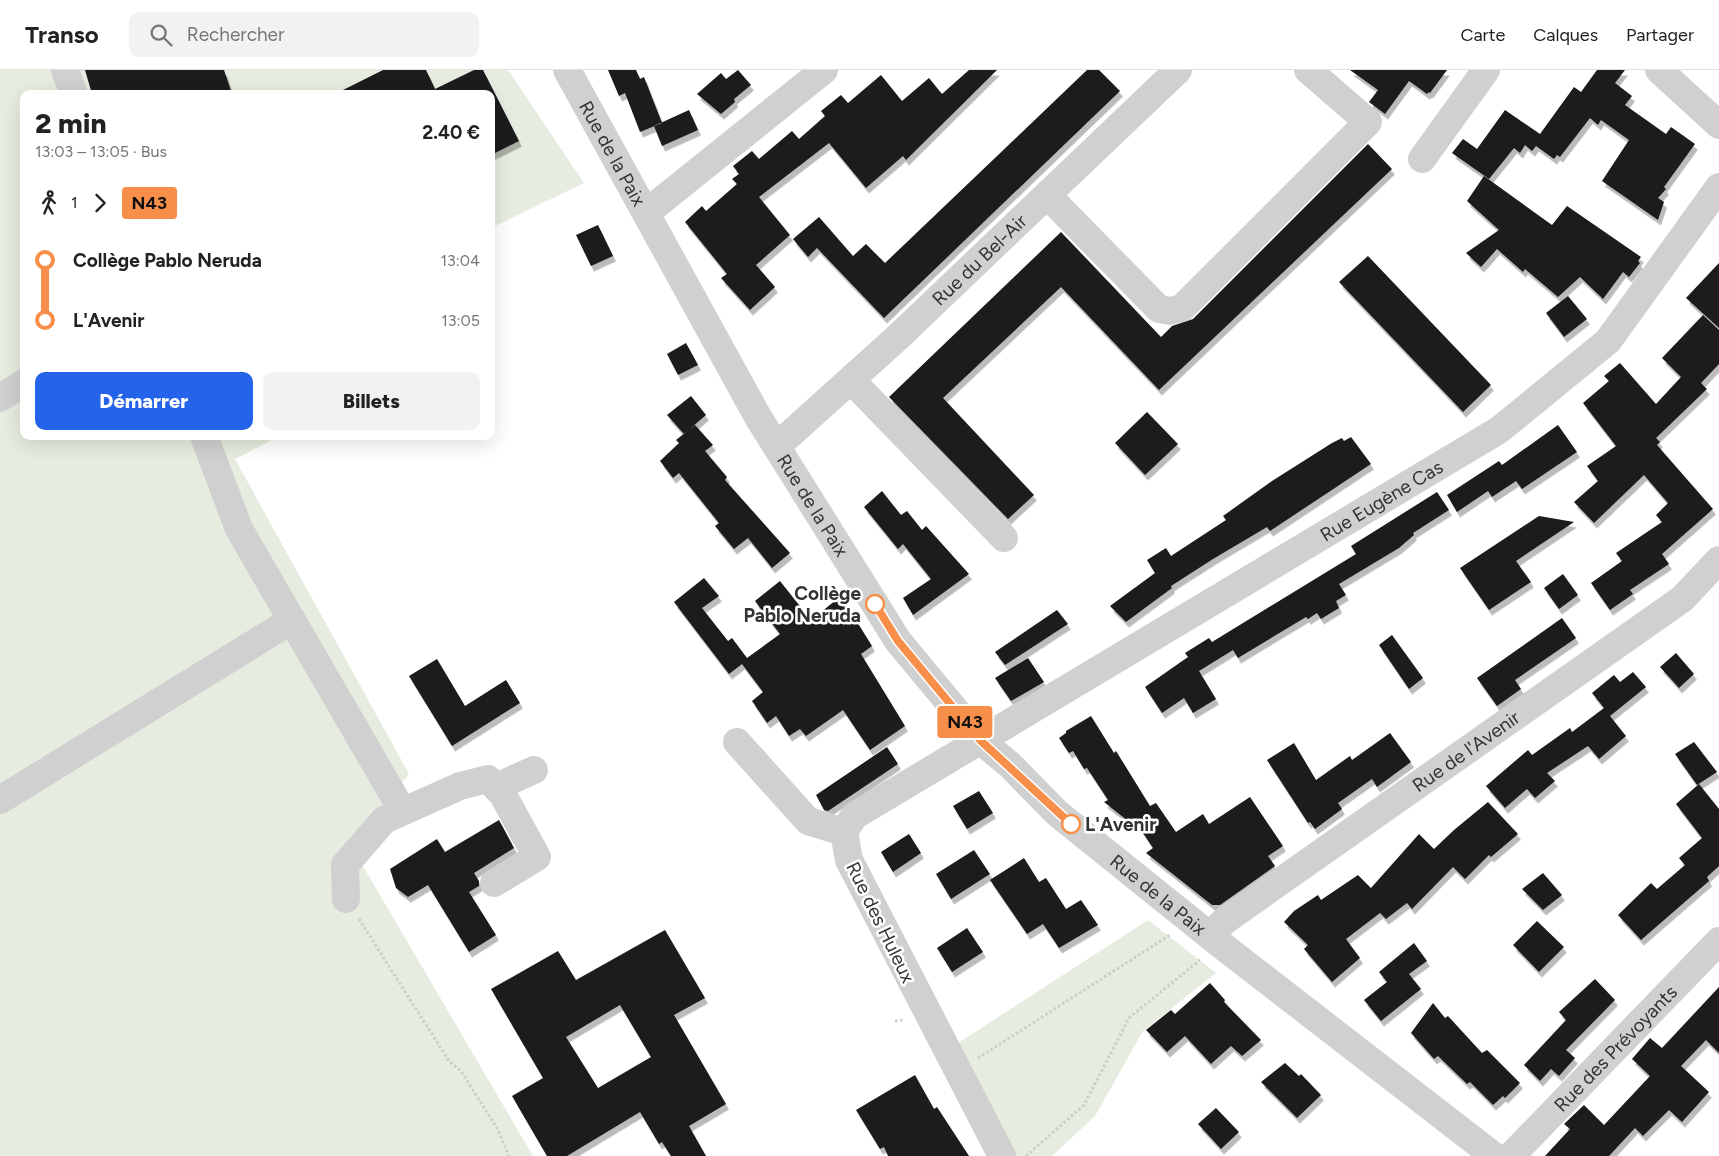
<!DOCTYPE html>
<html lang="fr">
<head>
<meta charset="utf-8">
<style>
  body { margin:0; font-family:Figtree,sans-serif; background:#f2f2f2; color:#222; height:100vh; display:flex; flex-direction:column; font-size:19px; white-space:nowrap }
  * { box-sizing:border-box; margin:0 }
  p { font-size:16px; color:#767676 }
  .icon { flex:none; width:28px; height:28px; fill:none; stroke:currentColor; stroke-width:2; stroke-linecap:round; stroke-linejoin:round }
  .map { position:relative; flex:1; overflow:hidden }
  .sheet { position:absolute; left:20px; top:20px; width:475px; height:350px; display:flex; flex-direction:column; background:#fff; border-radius:10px; box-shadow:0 5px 20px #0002 }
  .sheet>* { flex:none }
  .badge { padding:0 10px; border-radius:4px; font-size:18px; line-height:32px }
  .map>.badge { position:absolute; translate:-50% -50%; box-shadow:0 0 0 2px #fff }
  .legs { display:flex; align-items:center; gap:8px; height:55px; padding:0 15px; font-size:16px }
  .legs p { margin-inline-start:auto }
  .headline { display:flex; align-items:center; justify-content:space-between; height:85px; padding:0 15px }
  h1 { font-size:28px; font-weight:800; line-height:38px }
  .button { display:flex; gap:10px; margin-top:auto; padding:10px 15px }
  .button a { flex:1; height:58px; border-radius:10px; background:#2563eb; color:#fff; font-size:20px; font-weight:800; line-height:58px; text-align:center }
  .button a+a { background:#f2f2f2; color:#222 }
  ul { padding:0 15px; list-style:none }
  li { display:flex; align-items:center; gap:18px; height:60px; font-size:19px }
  li i { display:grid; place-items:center; width:8px; height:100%; margin:0 6px; background:currentColor }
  li i::after { content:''; width:12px; height:12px; margin:-6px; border:4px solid; border-radius:50%; background:#fff }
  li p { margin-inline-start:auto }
  li:first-child i { background:linear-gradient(#0000 50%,currentColor 0) }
  li:last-child i { background:linear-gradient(currentColor 50%,#0000 0) }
  header { display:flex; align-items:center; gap:30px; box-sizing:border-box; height:70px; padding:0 25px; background:#fff; border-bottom:1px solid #e0e0e0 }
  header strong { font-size:24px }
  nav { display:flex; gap:28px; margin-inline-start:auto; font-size:18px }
  .search { width:350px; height:45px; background:#f2f2f2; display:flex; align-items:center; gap:12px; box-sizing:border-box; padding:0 18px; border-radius:10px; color:#767676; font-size:19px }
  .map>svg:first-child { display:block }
  .green { fill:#e6ecdf }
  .building { fill:#1a1a1a; fill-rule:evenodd; filter:url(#shadow) }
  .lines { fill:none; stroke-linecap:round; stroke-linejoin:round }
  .path { stroke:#cdcdcd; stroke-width:3; stroke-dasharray:2.5 2.5; stroke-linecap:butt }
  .minor { stroke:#d0d0d0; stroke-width:28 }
  .line-1-casing { stroke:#fff; stroke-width:11 }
  .line-1 { stroke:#f78f4b; stroke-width:8 }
  .stop-1-dot { fill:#fff; stroke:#f78f4b; stroke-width:2.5 }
  .labels { text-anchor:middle; stroke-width:5; stroke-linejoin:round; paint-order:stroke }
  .street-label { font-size:19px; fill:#333; stroke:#fff }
  .stop-label { font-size:19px; font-weight:bold; fill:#333; stroke:#fff; text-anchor:end }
</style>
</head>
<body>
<header>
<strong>Transo</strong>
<div class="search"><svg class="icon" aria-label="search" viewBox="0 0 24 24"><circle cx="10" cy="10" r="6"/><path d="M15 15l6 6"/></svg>Rechercher</div>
<nav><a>Carte</a><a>Calques</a><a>Partager</a></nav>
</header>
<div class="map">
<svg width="1719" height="1086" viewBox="0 0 1719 1086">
  <defs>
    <filter id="shadow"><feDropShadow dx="3" dy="5.5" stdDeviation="0" flood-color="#0004"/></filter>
  </defs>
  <rect width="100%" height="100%" fill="#fff"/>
  <path class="green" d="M 0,0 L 508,0 L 584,113 L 491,158 L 491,24 L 24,24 L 24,366 L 280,366 L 235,389 L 409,704 L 350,774 L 533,1086 L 0,1086 Z
    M 1148,850 L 1216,903 L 1143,961 L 1095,1046 L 1052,1086 L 1013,1086 L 955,975 Z"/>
  <path class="building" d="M 85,0 L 224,0 L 232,24 L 92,24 Z
    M 383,0 L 426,0 L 435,19 L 474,0 L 483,0 L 519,71 L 491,85 L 491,24 L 335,24 Z
    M 608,0 L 636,0 L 640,9 L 644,7 L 662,53 L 640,62 L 625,23 L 619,26 Z
    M 738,0 L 751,15 L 734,29 L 735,32 L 721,44 L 697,24 L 721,3 L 726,9 Z
    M 969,0 L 997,0 L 906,90 L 903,86 L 866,118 L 829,73 L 759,127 L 790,165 L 756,195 L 775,217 L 750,240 L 721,208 L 727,204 L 685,152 L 702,136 L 706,141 L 737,114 L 732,109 L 739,104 L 733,96 L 752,81 L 759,89 L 792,61 L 799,69 L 825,46 L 821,41 L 841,25 L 848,33 L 881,5 L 902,31 L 929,8 L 942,24 Z
    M 1087,0 L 1099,0 L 1120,21 L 884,248 L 817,178 L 808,187 L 793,169 L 819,147 L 853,186 L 866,174 L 885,193 Z
    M 1350,0 L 1447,0 L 1430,23 L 1429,22 L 1427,24 L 1409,11 L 1385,44 L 1369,32 L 1378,20 Z
    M 1597,0 L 1625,0 L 1615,13 L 1632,26 L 1625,35 L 1666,64 L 1671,57 L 1695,74 L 1664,117 L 1666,119 L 1658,128 L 1664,132 L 1658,150 L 1602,111 L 1629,70 L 1601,50 L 1598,55 L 1590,48 L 1560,87 L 1557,85 L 1554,89 L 1536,76 L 1532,81 L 1525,75 L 1520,83 L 1514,78 L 1489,109 L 1452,83 L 1463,69 L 1477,79 L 1505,40 L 1540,64 L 1574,17 L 1581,22 Z
    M 689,40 L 698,60 L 662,76 L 654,56 Z
    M 1368,74 L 1392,99 L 1159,320 L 1061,217 L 943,328 L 1034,425 L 1008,449 L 889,327 L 1061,162 L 1161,267 L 1172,256 L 1193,249 Z
    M 1484,106 L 1552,155 L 1567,136 L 1641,187 L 1638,191 L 1640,193 L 1629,207 L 1623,202 L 1603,229 L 1580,207 L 1558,227 L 1525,199 L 1523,202 L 1497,179 L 1481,197 L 1466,183 L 1499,160 L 1467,131 Z
    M 598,155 L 613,186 L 591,196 L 576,165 Z
    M 1368,186 L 1491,315 L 1463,342 L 1339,212 Z
    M 1719,193 L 1719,258 L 1686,228 Z
    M 1568,226 L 1587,249 L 1564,267 L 1546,243 Z
    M 1703,245 L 1719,260 L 1719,294 L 1701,313 L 1707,319 L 1656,368 L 1660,372 L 1657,375 L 1713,439 L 1662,484 L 1669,494 L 1630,520 L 1633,524 L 1610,540 L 1591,513 L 1622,491 L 1616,483 L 1662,452 L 1656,445 L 1668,433 L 1644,405 L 1594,453 L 1574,432 L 1598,411 L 1587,396 L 1616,376 L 1583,333 L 1609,311 L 1604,306 L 1620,293 L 1656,334 L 1681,307 L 1662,288 Z
    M 686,273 L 698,295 L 678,305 L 667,284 Z
    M 691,326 L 706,345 L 684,364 L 667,345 Z
    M 1147,342 L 1178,374 L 1145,405 L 1115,373 Z
    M 695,355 L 713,375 L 705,381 L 727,407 L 725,410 L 790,483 L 772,498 L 748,468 L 734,479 L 715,456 L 719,453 L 679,403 L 673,408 L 660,391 L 679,373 L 676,370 Z
    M 1558,355 L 1577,382 L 1522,419 L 1516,411 L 1492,427 L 1488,421 L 1457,442 L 1447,425 L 1499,391 L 1502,395 Z
    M 1351,367 L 1371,394 L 1270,461 L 1267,457 L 1213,489 L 1171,516 L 1172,518 L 1126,552 L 1110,536 L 1155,503 L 1147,490 L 1166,478 L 1171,486 L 1226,450 L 1223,446 L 1272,411 L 1332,373 L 1342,368 L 1344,371 Z
    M 882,421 L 901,445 L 907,441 L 922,460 L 926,456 L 969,504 L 913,545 L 903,528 L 931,509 L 903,474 L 898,479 L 864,437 Z
    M 1437,422 L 1449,440 L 1413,463 L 1414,465 L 1399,478 L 1339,514 L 1346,525 L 1336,531 L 1339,538 L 1321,549 L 1317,543 L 1308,549 L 1306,547 L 1238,588 L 1233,580 L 1199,601 L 1216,629 L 1193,643 L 1184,628 L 1162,643 L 1145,617 L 1188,587 L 1185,583 L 1209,568 L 1212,572 L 1356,484 L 1351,476 Z
    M 1539,446 L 1574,452 L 1516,491 L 1531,512 L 1489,540 L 1460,498 Z
    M 1563,504 L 1578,525 L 1559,539 L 1544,518 Z
    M 704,508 L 719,526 L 702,538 L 728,571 L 732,568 L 747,588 L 780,564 L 755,531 L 780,511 L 811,550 L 841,526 L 872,576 L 861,584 L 905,656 L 870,680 L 843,640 L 806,666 L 800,659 L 789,666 L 776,646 L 767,653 L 752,631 L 763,622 L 742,594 L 729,604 L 674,532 Z
    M 1057,540 L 1068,554 L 1005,595 L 995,582 Z
    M 1562,548 L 1576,568 L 1515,610 L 1521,619 L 1497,636 L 1477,608 Z
    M 1392,565 L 1423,608 L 1409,619 L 1379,575 Z
    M 1676,583 L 1694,604 L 1679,618 L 1660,597 Z
    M 1028,588 L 1044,612 L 1011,631 L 995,608 Z
    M 437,589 L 465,636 L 506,610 L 520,633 L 452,676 L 409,606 Z
    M 1633,602 L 1646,617 L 1610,646 L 1626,666 L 1599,689 L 1588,676 L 1547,703 L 1555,711 L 1535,728 L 1527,719 L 1505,738 L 1486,716 L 1528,680 L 1532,685 L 1570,658 L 1572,662 L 1604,638 L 1592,623 L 1614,605 L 1620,612 Z
    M 1091,646 L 1114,683 L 1116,681 L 1150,736 L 1156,733 L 1176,762 L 1203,744 L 1209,754 L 1250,727 L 1283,776 L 1268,786 L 1275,796 L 1220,835 L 1212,835 L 1146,783 L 1153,778 L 1133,748 L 1128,751 L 1104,732 L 1108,730 L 1087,698 L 1084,699 L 1073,681 L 1069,683 L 1059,668 L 1066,663 L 1066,661 Z
    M 1390,663 L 1411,692 L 1377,717 L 1372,709 L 1338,733 L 1342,739 L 1315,759 L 1310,752 L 1308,753 L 1267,690 L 1294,673 L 1316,710 L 1350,686 L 1352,690 Z
    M 1694,672 L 1717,702 L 1697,715 L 1675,684 Z
    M 887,677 L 898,694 L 828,741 L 824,740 L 816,725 Z
    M 1699,714 L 1719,739 L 1719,796 L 1707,807 L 1709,811 L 1641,870 L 1618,845 L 1651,813 L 1657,819 L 1685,795 L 1679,788 L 1702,768 L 1676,734 Z
    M 979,721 L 993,743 L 967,759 L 953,736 Z
    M 1488,732 L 1518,764 L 1491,787 L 1489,785 L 1465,809 L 1453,797 L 1412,839 L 1407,833 L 1386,849 L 1380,843 L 1346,869 L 1360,888 L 1332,912 L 1304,879 L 1308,875 L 1284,852 L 1294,841 L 1318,825 L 1321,830 L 1358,805 L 1371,818 L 1419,764 L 1434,779 L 1454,760 Z
    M 499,750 L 514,778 L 474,803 L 479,811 L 479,816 L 469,822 L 496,865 L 469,882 L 428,815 L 408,827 L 396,818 L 390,799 L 437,769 L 445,782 Z
    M 909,764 L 921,783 L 893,802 L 881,782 Z
    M 974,780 L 990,804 L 951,829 L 936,804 Z
    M 1024,788 L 1039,812 L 1046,808 L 1066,839 L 1081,830 L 1098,855 L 1059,878 L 1043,854 L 1027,864 L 990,810 Z
    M 1543,803 L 1562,825 L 1543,840 L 1522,819 Z
    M 1537,851 L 1564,877 L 1539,902 L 1513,875 Z
    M 967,858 L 983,882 L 952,902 L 937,878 Z
    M 665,860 L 705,928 L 674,945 L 726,1034 L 689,1056 L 706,1086 L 671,1086 L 662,1072 L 659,1074 L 640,1042 L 567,1086 L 547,1086 L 512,1026 L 543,1008 L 491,919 L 558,881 L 576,910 ZM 620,935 L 651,987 L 598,1018 L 566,967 Z
    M 1414,873 L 1427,891 L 1409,904 L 1421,919 L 1381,951 L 1364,930 L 1387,912 L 1379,902 Z
    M 1595,909 L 1615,930 L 1566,980 L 1575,988 L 1559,1006 L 1551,999 L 1540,1011 L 1524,995 L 1566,950 L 1559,942 Z
    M 1210,913 L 1225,930 L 1224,932 L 1261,970 L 1242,986 L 1231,976 L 1211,994 L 1185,966 L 1167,982 L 1146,960 L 1171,940 L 1175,944 Z
    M 1719,917 L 1719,983 L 1706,970 L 1681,996 L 1709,1022 L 1682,1052 L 1669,1040 L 1643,1066 L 1635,1058 L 1609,1086 L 1545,1086 L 1570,1059 L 1564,1054 L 1584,1035 L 1604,1055 L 1650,1006 L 1632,989 L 1650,968 L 1662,978 Z
    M 1433,933 L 1445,948 L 1448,946 L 1482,983 L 1487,980 L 1520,1013 L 1505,1028 L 1503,1026 L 1493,1035 L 1470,1012 L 1467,1014 L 1438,986 L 1434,989 L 1411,963 Z
    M 1285,993 L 1299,1006 L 1301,1004 L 1321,1025 L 1297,1048 L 1261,1012 Z
    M 915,1005 L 934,1039 L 937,1037 L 969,1086 L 888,1086 L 884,1077 L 880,1079 L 856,1040 Z
    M 1216,1038 L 1239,1062 L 1221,1079 L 1198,1054 Z"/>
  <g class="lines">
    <path class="path" d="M 359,849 L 449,991 L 461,1001 L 498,1060 L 509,1086
      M 895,951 L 903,950
      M 978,988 L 1170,865
      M 1026,1086 L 1084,1035 L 1129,948 L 1200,890"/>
    <g class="minor">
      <path d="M 65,0 L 74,24"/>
      <path id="s1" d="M 567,0 L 758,347 L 898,571 L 981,671 L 1010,695 L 1057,743 L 1220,874 L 1494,1086"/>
      <path d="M 1659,0 L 1719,55"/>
      <path d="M 1422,89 L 1486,0"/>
      <path d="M 1047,125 L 1159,239 L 1170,241 L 1182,238 L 1368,52 L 1308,0"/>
      <path d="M 646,143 L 824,0"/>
      <path d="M 851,310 L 1004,468"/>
      <path d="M 0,328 L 24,313"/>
      <path d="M 204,366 L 239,459 L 402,740"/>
      <path id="s2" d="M 777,376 L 898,267 L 1178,0"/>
      <path d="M 737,672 L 808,751 L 844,762"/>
      <path d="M 496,717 L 534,700"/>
      <path d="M 0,730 L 292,550"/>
      <path d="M 346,829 L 345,795 L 384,750 L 460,716 L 488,709 L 503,725 L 537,787 L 494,813"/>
      <path id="s3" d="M 1209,865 L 1227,849 L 1682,529 L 1719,490"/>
      <path id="s4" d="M 1002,1086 L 849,790 L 844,762 L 854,746 L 1499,360 L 1608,271 L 1719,117"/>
      <path id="s5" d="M 1511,1086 L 1719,871"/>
    </g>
  </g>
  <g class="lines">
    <g class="line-1-casing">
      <path id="line-1" d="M 875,534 L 898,571 L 981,671 L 1071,754"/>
    </g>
    <use href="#line-1" class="line-1"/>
  </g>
  <g class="stop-1-dot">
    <circle cx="875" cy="534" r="9"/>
    <circle cx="1071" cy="754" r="9"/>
  </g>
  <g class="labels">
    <g class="street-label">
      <text dy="7" stroke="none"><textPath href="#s1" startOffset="95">Rue de la Paix</textPath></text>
      <text dy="7" stroke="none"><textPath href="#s2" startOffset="275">Rue du Bel-Air</textPath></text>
      <text dy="7" stroke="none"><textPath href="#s4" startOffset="995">Rue Eugène Cas</textPath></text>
      <text dy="7" stroke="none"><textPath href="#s1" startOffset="500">Rue de la Paix</textPath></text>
      <text dy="7" stroke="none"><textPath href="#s3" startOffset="316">Rue de l'Avenir</textPath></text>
      <text dy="7" stroke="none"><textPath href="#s1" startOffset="1025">Rue de la Paix</textPath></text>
      <text transform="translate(881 852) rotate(64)" y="7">Rue des Huleux</text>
      <text dy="7" stroke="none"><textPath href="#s5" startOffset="150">Rue des Prévoyants</textPath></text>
    </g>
    <g class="stop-label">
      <text x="861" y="530">Collège<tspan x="861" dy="22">Pablo Neruda</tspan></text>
      <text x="1085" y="761" text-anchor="start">L'Avenir</text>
    </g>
  </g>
</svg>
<b class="badge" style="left:965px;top:652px;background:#f78f4b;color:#111">N43</b>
<section class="sheet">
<div class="headline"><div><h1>2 min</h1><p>13:03 – 13:05 · Bus</p></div><b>2.40 €</b></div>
<div class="legs"><svg class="icon" aria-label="walk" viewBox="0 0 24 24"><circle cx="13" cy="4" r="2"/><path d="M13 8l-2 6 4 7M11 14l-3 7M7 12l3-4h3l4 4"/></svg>1<svg class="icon" aria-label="forward" viewBox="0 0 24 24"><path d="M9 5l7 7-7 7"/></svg><b class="badge" style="background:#f78f4b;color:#111">N43</b></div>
<ul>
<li><i style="color:#f78f4b"></i><b>Collège Pablo Neruda</b><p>13:04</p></li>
<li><i style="color:#f78f4b"></i><b>L'Avenir</b><p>13:05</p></li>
</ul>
<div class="button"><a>Démarrer</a><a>Billets</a></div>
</section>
</div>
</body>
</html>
